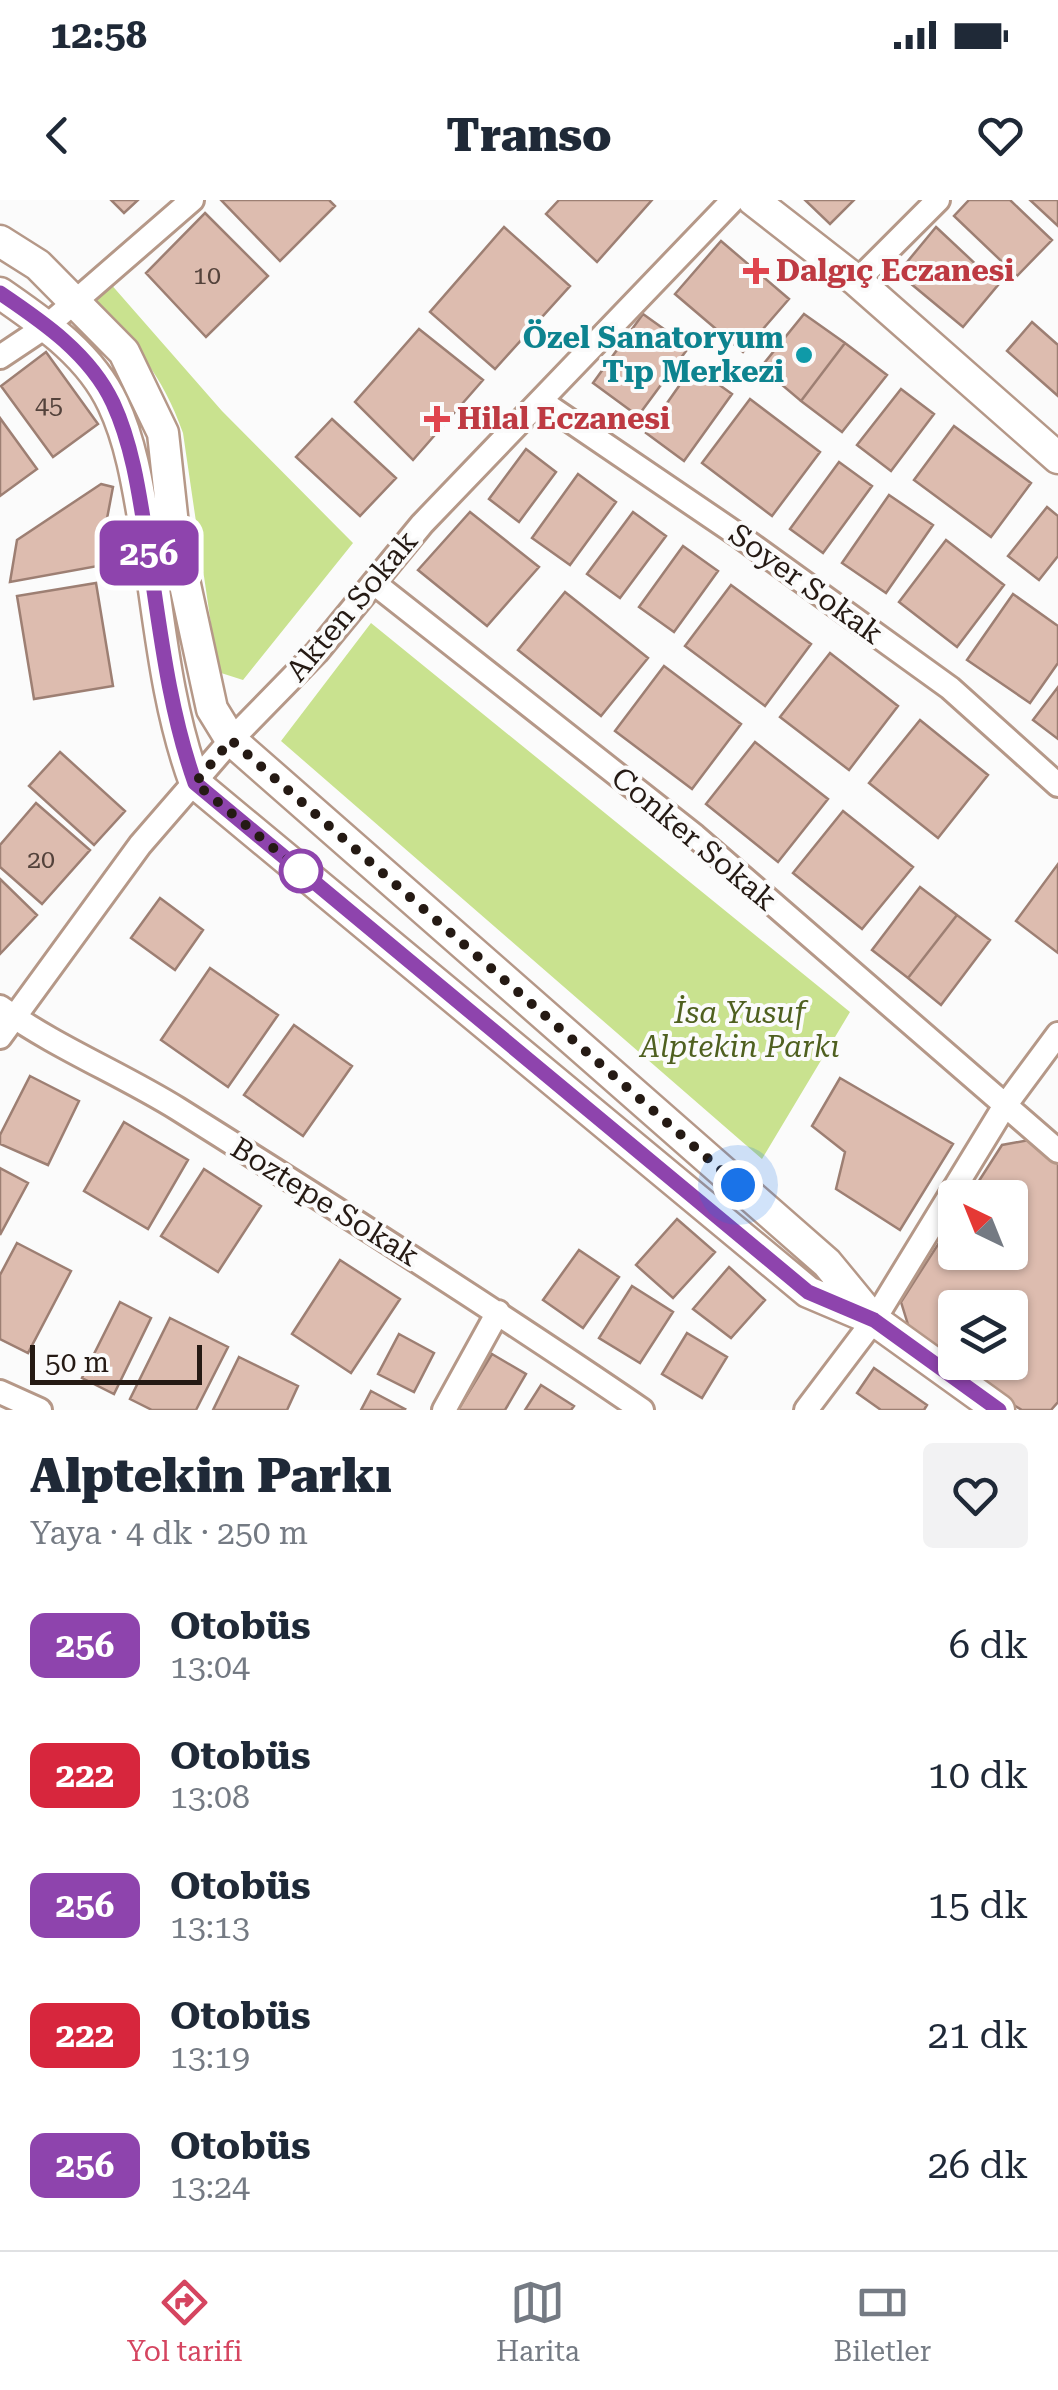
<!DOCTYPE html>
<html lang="tr">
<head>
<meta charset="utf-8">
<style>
  body { margin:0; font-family:"Roboto Serif",serif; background:#f2f2f3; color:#1f2937; height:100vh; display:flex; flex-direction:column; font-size:38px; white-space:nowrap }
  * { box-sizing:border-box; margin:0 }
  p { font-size:32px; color:#747a83 }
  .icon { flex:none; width:55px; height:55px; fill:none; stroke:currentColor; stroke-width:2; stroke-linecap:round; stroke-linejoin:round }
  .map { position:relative; height:1210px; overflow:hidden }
  .drawer { display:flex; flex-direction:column; background:#fff; flex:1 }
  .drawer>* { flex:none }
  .badge { padding:0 20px; border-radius:15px; font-size:35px; line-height:65px }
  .needle { width:65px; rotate:317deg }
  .controls { position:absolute; left:938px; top:980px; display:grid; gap:20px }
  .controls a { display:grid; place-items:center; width:90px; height:90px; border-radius:10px; background:#fff; box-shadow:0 2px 8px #0004; font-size:50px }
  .scale { position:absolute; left:30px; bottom:25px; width:172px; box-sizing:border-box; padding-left:10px; border:5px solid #251a14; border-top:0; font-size:28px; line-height:35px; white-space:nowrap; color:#251a14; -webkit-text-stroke:8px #fbfbfb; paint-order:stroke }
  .you { position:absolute; width:50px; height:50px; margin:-25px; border:8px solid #fff; border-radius:50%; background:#1a73e8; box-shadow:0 0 0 15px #1a73e833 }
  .map>.badge { position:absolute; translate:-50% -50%; box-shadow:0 0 0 5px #fff }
  .round { display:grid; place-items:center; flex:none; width:105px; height:105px; border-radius:10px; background:#f2f2f3 }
  .overview { display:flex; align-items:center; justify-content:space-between; height:170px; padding:0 30px }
  h1 { font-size:48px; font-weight:800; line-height:75px }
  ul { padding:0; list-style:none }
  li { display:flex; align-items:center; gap:30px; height:130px; padding:0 30px }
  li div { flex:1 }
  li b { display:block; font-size:38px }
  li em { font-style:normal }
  li .badge { min-width:110px; font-weight:700; text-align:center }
  .status { display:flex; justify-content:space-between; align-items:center; height:70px; padding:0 50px; background:#fff; direction:ltr }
  .status svg { height:28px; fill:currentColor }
  header { display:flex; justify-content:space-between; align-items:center; height:130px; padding:0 30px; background:#fff; font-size:45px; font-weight:800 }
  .menu { display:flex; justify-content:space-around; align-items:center; height:140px; border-top:2px solid #e0e1e3; background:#fff; font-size:28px; color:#747a83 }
  .menu a { display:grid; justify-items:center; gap:5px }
  .menu .current { color:#d54560 }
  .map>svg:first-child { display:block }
  .green { fill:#c9e28f }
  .building { fill:#ddbcaf; stroke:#9d7f73; stroke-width:2.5 }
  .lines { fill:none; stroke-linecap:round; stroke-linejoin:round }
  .minor-casing { stroke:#b59888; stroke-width:28 }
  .major-casing { stroke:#b59888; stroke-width:35 }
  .minor { stroke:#fff; stroke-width:22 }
  .major { stroke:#fff; stroke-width:30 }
  .line-casing { stroke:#fff; stroke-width:22 }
  .line { stroke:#8e44ad; stroke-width:15 }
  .walk { stroke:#251a14; stroke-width:10; stroke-dasharray:0 18 }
  .health-dot { fill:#e0444e; stroke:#fbfbfb; stroke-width:4 }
  .culture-dot { fill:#0f9aa8; stroke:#fbfbfb; stroke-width:4 }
  .stop-dot { fill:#fff; stroke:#8e44ad; stroke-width:5 }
  .labels { text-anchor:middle; stroke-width:8; stroke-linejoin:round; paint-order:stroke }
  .number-label { font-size:25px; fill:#53423b }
  .health-label { font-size:30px; font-weight:bold; fill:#be3a42; stroke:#fbfbfb; text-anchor:start }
  .culture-label { font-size:30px; font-weight:bold; fill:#0d838f; stroke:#fbfbfb; text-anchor:end }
  .street-label { font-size:30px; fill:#251a14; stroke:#fbfbfb }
  .park-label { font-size:30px; font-style:italic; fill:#4f6020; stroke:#fbfbfb }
</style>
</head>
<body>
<div class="status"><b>12:58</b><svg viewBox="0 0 49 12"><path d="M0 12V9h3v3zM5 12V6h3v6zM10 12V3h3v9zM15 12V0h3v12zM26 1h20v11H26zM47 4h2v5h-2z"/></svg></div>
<header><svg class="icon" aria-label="back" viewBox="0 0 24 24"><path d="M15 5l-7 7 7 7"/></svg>Transo<svg class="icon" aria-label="heart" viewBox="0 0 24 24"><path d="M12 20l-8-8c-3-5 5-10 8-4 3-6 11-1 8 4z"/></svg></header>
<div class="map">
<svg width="1058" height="1210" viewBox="0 0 1058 1210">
  <rect width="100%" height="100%" fill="#fbfbfb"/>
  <path class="green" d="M 109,82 L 222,211 L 353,343 L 243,480 L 218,472 L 183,233 C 163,175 132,141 92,96 Z
    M 371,423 L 850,812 L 762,959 L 281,541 Z"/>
  <path class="building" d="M 111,0 L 138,0 L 124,13 Z
    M 221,0 L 329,0 L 335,6 L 280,61 Z
    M 559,0 L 652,0 L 597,62 L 546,14 Z
    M 805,0 L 854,0 L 830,24 Z
    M 969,0 L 1010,0 L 1052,40 L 1017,76 L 954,16 Z
    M 1030,0 L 1058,0 L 1058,26 Z
    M 205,13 L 268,76 L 206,137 L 146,73 Z
    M 504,27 L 570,86 L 495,169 L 430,112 Z
    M 936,27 L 998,85 L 963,127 L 898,73 Z
    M 721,41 L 789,99 L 743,152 L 675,94 Z
    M 643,114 L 689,147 L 638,216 L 593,183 Z
    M 804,114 L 845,143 L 801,201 L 761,167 Z
    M 1032,122 L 1058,145 L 1058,196 L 1007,151 Z
    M 419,129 L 483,180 L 413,260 L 355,202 Z
    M 845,143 L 887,175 L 842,232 L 801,201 Z
    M 46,152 L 98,224 L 53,257 L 1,186 Z
    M 693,166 L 732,194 L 684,261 L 646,233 Z
    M 901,189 L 934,214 L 891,271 L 857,245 Z
    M 750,199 L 820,252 L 772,316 L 702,263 Z
    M 0,218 L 37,269 L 0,296 Z
    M 332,219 L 396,278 L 360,316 L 296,257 Z
    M 954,226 L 1031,283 L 991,337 L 914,280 Z
    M 526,249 L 556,272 L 519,322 L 489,299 Z
    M 839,262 L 872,286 L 823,353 L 790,329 Z
    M 578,274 L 616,302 L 570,365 L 532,338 Z
    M 101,284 L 113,287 L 98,366 L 10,382 L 17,340 Z
    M 889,295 L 933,325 L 886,393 L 842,363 Z
    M 1047,307 L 1058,316 L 1058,356 L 1039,380 L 1008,356 Z
    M 470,312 L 539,367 L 487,426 L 418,370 Z
    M 633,312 L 666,336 L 620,398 L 587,374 Z
    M 946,340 L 1004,385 L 957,447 L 899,402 Z
    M 683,346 L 718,371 L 674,432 L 639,407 Z
    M 96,383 L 113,486 L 34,499 L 17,396 Z
    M 731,385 L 811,444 L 765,506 L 685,446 Z
    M 565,392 L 648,458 L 601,516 L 518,450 Z
    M 1013,394 L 1058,426 L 1058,463 L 1030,503 L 967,460 Z
    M 830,453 L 898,506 L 849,570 L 780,517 Z
    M 664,466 L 741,524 L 692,589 L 615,531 Z
    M 1058,487 L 1058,539 L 1033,520 Z
    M 920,520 L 988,575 L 938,638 L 869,583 Z
    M 755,542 L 828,599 L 778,662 L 706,604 Z
    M 60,552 L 125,611 L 94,645 L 29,586 Z
    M 36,603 L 90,650 L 42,704 L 0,667 L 0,645 Z
    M 843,611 L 913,667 L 862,729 L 793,673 Z
    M 1058,664 L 1058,753 L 1016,721 Z
    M 0,679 L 37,715 L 0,754 Z
    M 920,687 L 957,715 L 908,778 L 872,750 Z
    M 160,698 L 203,730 L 175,770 L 131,738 Z
    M 957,715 L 990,740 L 941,805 L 908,778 Z
    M 210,768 L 278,815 L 228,887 L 161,840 Z
    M 294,825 L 352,866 L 303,936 L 244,895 Z
    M 30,876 L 79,901 L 48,965 L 0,944 L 0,935 Z
    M 840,878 L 953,944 L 900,1030 L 836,989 L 845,952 L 812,926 Z
    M 124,922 L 188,960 L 148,1029 L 84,991 Z
    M 1029,940 L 1058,963 L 1058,1202 L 1051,1210 L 1022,1210 L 968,1178 L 966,1167 L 959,1162 L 1010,1162 L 1010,1108 L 955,1108 L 955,1160 L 910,1131 L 901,1102 L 955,1018 L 955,1052 L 1010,1052 L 1010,998 L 968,998 L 1002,945 Z
    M 0,968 L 28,983 L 0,1035 Z
    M 204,969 L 261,1006 L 218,1072 L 161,1036 Z
    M 677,1019 L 715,1052 L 673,1098 L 636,1065 Z
    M 17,1043 L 71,1071 L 28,1153 L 0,1139 L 0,1075 Z
    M 579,1050 L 619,1077 L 583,1128 L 543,1100 Z
    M 340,1060 L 400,1099 L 351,1173 L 292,1134 Z
    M 729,1067 L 765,1100 L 731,1138 L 693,1109 Z
    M 632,1086 L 673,1112 L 640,1163 L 599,1138 Z
    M 120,1102 L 151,1118 L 114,1194 L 82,1178 Z
    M 170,1118 L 228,1147 L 196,1210 L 152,1210 L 130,1199 Z
    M 687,1133 L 727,1157 L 702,1198 L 662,1174 Z
    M 399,1134 L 434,1153 L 414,1192 L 378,1174 Z
    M 492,1154 L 526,1174 L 505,1210 L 458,1210 Z
    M 239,1157 L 298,1186 L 287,1210 L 213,1210 Z
    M 874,1168 L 927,1205 L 924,1210 L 881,1210 L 857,1193 Z
    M 541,1185 L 574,1206 L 571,1210 L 525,1210 Z
    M 371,1191 L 405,1209 L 404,1210 L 361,1210 Z"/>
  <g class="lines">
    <g class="minor-casing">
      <path id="minor" d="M 857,81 L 938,0
        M 0,157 L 48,125 L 192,0
        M 541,201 L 738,335 L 950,488 L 1058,585
        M 374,383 L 695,636 L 1058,951
        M 0,807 C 55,847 120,873 178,909 C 334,1007 490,1106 642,1210
        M 0,837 L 140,645 L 231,540 L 317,452 L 422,324 L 733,0
        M 0,1192 L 40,1210
        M 444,1210 L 498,1112
        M 806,1210 L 874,1120 L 1004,907 L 1058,834"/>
    </g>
    <g class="major-casing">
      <path id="major" d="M 753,0 L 857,81 L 1058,258
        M 0,41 L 38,65 L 124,152 L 163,233 L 174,334 L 212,509 L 231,540 L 827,1063 L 869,1114
        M 0,93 C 43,123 90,154 113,204 C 131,242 138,287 145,329 C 159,414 165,502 195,583 L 808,1092 L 874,1120 L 999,1210"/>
    </g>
    <use href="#minor" class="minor"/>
    <use href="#major" class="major"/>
  </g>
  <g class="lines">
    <g class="line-casing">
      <path id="line" d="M 0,93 C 43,122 90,154 113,203 C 132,244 139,292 146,337 C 159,419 167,504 195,583 L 808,1092 L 874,1120 L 999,1210"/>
    </g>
    <use href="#line" class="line"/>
    <path class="walk" d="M 301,671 L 195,583 L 231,540 L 738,985"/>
  </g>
  <g class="health-dot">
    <path d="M751 56h10v10h10v10h-10v10h-10v-10h-10v-10h10z"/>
    <path d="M432 204h10v10h10v10h-10v10h-10v-10h-10v-10h10z"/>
  </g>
  <circle class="culture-dot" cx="804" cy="155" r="10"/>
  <circle class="stop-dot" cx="301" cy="671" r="20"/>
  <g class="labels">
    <g class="number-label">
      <text x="207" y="84">10</text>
      <text x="49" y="214">45</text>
      <text x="41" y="668">20</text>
    </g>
    <g class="health-label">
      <text x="776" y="81">Dalgıç Eczanesi</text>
      <text x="457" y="229">Hilal Eczanesi</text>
    </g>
    <g class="culture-label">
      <text x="784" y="148">Özel Sanatoryum<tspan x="784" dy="34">Tıp Merkezi</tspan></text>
    </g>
    <g class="street-label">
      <text transform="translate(806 384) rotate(36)" y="10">Soyer Sokak</text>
      <text transform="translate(352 406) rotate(-50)" y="10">Akten Sokak</text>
      <text transform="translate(694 639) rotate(40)" y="10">Conker Sokak</text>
      <text transform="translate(325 1002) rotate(32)" y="10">Boztepe Sokak</text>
    </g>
    <g class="park-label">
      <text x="740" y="823">İsa Yusuf<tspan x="740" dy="34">Alptekin Parkı</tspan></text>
    </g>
  </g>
</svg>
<div class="controls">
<a><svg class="needle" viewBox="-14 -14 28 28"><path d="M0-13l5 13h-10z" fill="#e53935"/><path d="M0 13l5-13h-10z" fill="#747a83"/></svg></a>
<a><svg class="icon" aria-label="layers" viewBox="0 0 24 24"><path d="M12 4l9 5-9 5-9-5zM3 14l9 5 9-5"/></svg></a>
</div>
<div class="scale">50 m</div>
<div class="you" style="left:738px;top:985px"></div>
<b class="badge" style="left:149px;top:353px;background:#8e44ad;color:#fff">256</b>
</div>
<section class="drawer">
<div class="overview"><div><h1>Alptekin Parkı</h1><p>Yaya · 4 dk · 250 m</p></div><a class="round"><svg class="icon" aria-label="heart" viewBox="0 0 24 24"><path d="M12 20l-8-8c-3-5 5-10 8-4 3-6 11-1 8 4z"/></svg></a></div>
<ul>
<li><span class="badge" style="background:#8e44ad;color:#fff">256</span><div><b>Otobüs</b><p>13:04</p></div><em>6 dk</em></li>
<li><span class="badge" style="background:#d7263d;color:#fff">222</span><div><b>Otobüs</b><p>13:08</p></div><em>10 dk</em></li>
<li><span class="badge" style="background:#8e44ad;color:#fff">256</span><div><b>Otobüs</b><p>13:13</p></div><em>15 dk</em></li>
<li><span class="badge" style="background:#d7263d;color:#fff">222</span><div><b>Otobüs</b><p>13:19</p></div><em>21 dk</em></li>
<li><span class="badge" style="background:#8e44ad;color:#fff">256</span><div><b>Otobüs</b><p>13:24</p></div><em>26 dk</em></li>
</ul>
</section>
<nav class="menu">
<a class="current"><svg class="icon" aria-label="directions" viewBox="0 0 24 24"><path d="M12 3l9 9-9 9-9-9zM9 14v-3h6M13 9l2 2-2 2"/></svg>Yol tarifi</a>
<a><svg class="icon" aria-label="map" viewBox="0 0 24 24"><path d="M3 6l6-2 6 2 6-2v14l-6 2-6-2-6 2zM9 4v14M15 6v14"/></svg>Harita</a>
<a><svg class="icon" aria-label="tickets" viewBox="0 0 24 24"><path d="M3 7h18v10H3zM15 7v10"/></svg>Biletler</a>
</nav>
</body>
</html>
